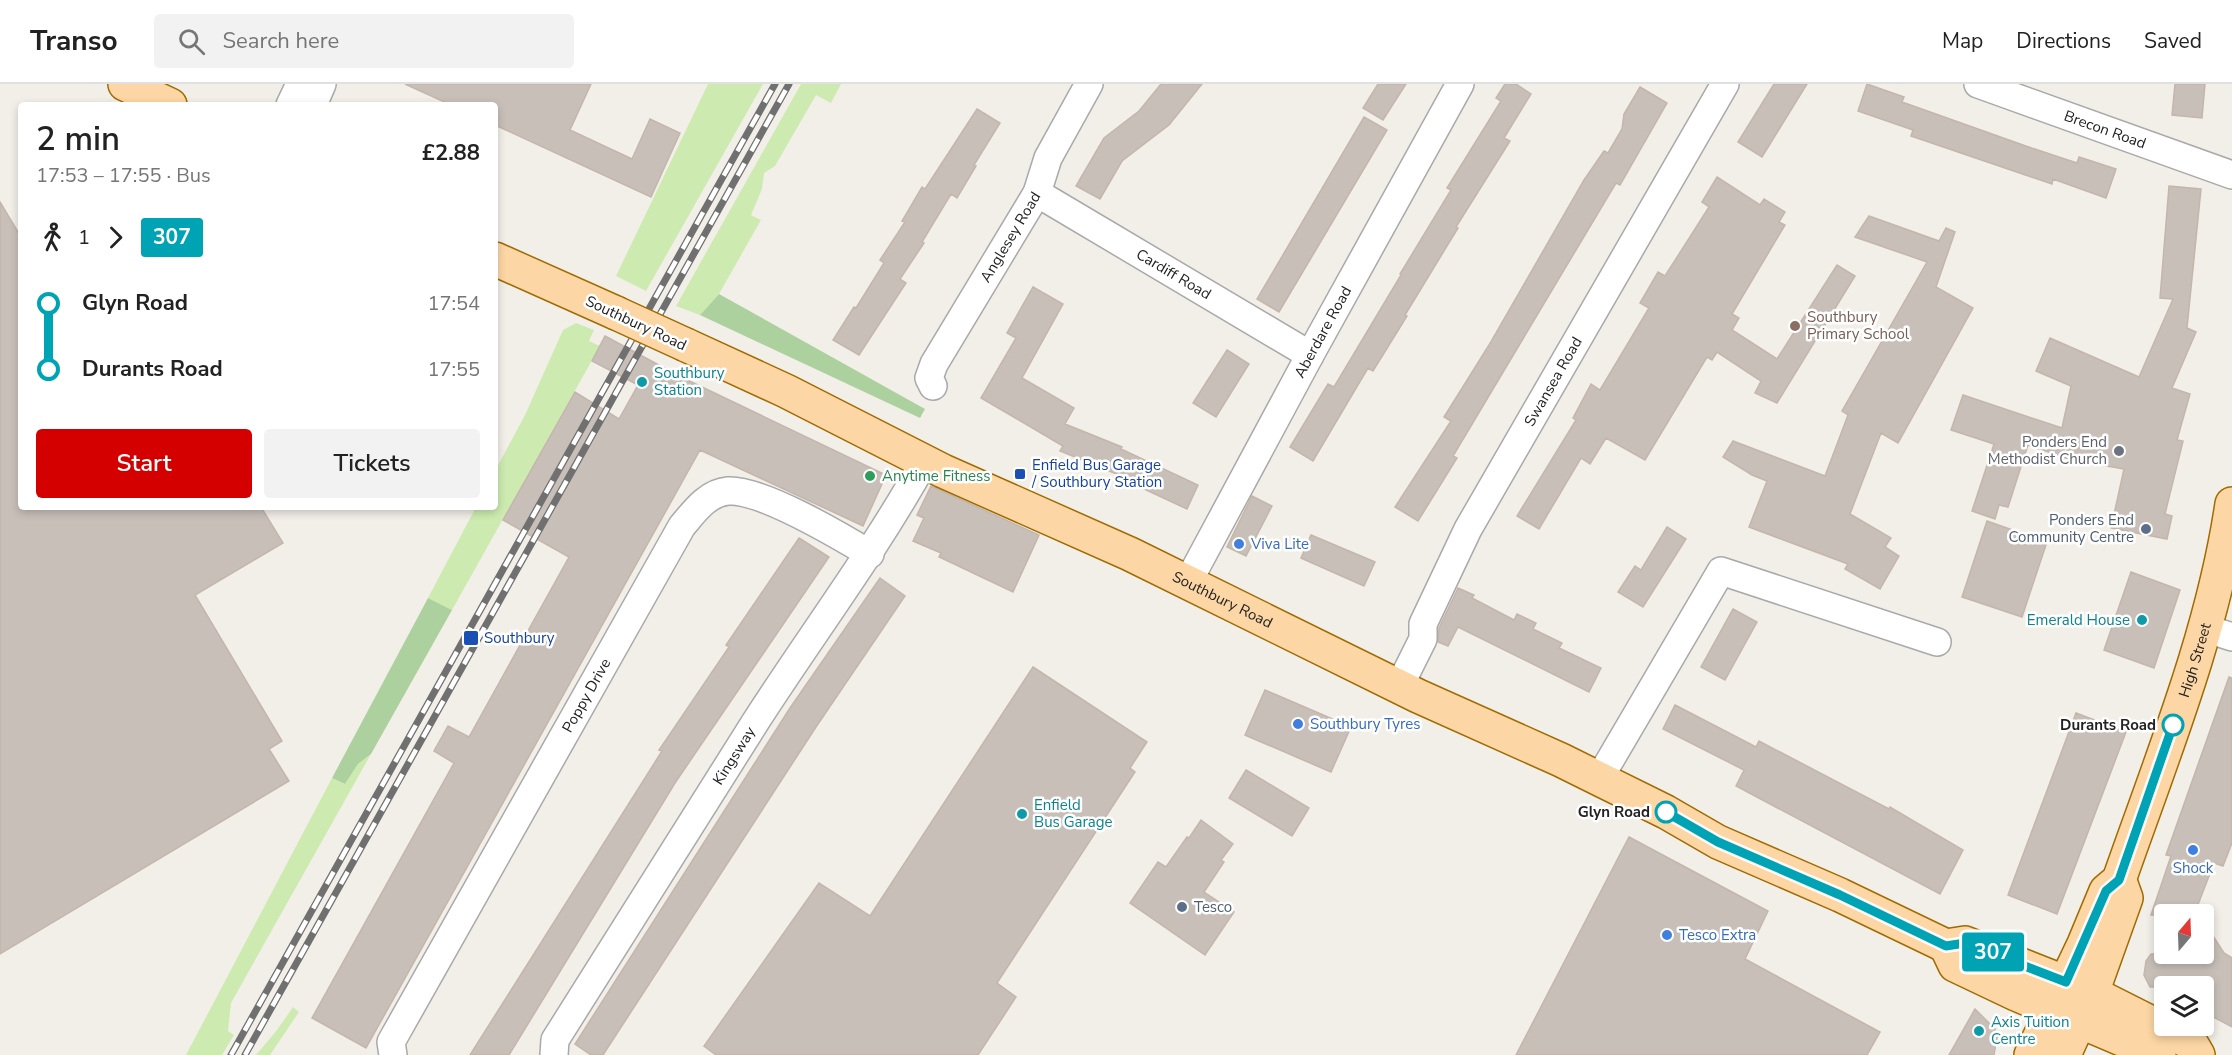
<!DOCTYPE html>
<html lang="en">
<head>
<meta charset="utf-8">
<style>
  body { margin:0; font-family:"Nunito Sans",sans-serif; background:#f2f2f2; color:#222; height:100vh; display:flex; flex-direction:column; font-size:22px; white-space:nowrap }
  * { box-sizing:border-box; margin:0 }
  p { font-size:20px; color:#767676 }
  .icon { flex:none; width:33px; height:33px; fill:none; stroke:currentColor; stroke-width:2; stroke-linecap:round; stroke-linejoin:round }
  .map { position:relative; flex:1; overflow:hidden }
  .panel { position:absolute; left:18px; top:18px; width:480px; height:408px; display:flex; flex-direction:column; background:#fff; border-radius:6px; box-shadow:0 3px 9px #0003 }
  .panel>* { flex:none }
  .badge { padding:0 12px; border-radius:4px; font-size:21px; line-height:39px }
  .needle { width:39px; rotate:19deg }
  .buttons { position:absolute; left:2154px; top:820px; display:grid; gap:12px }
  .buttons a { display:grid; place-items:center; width:60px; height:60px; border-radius:6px; background:#fff; box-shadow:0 3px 9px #0003; font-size:30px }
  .map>.badge { position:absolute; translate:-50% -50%; box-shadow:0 0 0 3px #fff }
  .legs { display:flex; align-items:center; gap:9px; height:66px; padding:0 18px; font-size:20px }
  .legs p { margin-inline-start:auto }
  .headline { display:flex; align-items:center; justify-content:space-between; height:102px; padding:0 18px }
  h1 { font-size:33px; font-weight:600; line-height:45px }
  .cta { display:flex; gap:12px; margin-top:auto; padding:12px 18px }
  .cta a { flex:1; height:69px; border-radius:6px; background:#d40000; color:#fff; font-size:24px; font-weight:600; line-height:69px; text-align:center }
  .cta a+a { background:#f2f2f2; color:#222 }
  ul { padding:0 18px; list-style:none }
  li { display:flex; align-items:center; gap:21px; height:66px; font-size:22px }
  li i { display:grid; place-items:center; width:9px; height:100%; margin:0 8px; background:currentColor }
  li i::after { content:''; width:15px; height:15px; margin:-8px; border:4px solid; border-radius:50%; background:#fff }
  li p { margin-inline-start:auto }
  li:first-child i { background:linear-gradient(#0000 50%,currentColor 0) }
  li:last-child i { background:linear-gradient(currentColor 50%,#0000 0) }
  header { display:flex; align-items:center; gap:36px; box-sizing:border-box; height:84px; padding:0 30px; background:#fff; border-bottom:2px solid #e0e0e0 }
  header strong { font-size:28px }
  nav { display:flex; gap:33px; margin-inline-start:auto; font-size:21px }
  .search { width:420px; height:54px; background:#f2f2f2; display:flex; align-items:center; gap:15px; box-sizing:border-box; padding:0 21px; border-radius:6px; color:#767676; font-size:22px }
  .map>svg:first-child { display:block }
  .grass { fill:#cdebb0 }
  .forest { fill:#add19e }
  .building { fill:#c7bfb8; stroke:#c4b6ab; stroke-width:1.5 }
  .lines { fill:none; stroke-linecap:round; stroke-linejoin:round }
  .minor-casing { stroke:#a9a9a9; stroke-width:30 }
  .major-casing { stroke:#a06b00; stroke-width:36 }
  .minor { stroke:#fff; stroke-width:27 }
  .major { stroke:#fcd6a4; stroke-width:33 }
  .rail-casing { stroke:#707070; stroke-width:7 }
  .rail { stroke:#fff; stroke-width:4.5; stroke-dasharray:14; stroke-linecap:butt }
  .major-bridge-casing { stroke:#a06b00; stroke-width:36; stroke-linecap:butt }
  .major-bridge { stroke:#fcd6a4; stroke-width:33 }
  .line-1-casing { stroke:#fff; stroke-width:14 }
  .line-1 { stroke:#00a3b4; stroke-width:9 }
  .education-dot { fill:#8d6e63; stroke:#fff; stroke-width:2 }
  .culture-dot { fill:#0f9aa8; stroke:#fff; stroke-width:2 }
  .worship-dot { fill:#6b7280; stroke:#fff; stroke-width:2 }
  .transit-dot { fill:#1a4fb4; stroke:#fff; stroke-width:2 }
  .leisure-dot { fill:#2e9e5b; stroke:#fff; stroke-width:2 }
  .service-dot { fill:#5c6f8a; stroke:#fff; stroke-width:2 }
  .shop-dot { fill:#3f7fe0; stroke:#fff; stroke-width:2 }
  .stop-1-dot { fill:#fff; stroke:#00a3b4; stroke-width:3 }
  .labels { text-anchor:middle; stroke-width:5; stroke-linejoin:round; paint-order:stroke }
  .street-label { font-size:15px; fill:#222; stroke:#fff }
  .education-label { font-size:15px; fill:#785e54; stroke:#fff; text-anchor:start }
  .culture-label { font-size:15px; fill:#0d838f; stroke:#fff; text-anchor:start }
  .worship-label { font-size:15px; fill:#5b616d; stroke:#fff; text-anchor:end }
  .transit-label { font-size:15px; fill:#164399; stroke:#fff; text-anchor:start }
  .leisure-label { font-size:15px; fill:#27864d; stroke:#fff; text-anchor:start }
  .service-label { font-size:15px; fill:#4e5e75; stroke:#fff; text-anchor:end }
  .shop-label { font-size:15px; fill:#366cbe; stroke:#fff; text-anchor:start }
  .stop-label { font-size:15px; font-weight:bold; fill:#222; stroke:#fff; text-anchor:end }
</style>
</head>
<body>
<header>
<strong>Transo</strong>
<div class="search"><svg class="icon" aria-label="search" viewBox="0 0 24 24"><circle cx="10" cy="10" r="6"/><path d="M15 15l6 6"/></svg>Search here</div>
<nav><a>Map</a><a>Directions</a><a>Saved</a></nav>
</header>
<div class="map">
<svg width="2232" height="971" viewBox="0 0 2232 971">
  <rect width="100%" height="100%" fill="#f2efe9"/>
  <path class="grass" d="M 708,0 L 763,0 L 646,207 L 616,192 Z
    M 801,0 L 841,0 L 831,19 L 816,11 L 775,82 L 764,89 L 762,105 L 751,131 L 761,136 L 719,210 L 700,231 L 676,222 Z
    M 576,239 L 594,246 L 589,257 L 600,262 L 452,526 L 428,514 L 476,423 L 495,423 L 495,387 L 525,331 L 563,246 Z
    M 371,670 L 231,919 L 228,947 L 234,951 L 222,971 L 186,971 L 332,694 L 345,700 L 358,680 Z
    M 293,923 L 299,928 L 270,971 L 256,971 L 277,946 Z"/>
  <path class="forest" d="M 719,210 L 925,325 L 920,334 L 700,231 Z
    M 428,514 L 452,526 L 371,670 L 358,680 L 345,700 L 332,694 Z"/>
  <path class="building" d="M 405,0 L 591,0 L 570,46 L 632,75 L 650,35 L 680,49 L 651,113 L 495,41 L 495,21 L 451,21 Z
    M 1161,0 L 1202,0 L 1169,41 L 1122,77 L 1100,115 L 1076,102 L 1104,54 L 1139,27 Z
    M 1378,0 L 1406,0 L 1383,36 L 1363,24 Z
    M 1505,0 L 1516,0 L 1531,10 L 1504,54 L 1510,57 L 1456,143 L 1458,144 L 1405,231 L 1407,232 L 1373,287 L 1368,284 L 1313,377 L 1290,363 L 1328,300 L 1334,303 L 1401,191 L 1400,190 L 1451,106 L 1447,104 L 1501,17 L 1496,14 Z
    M 1774,0 L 1807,0 L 1762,73 L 1738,58 Z
    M 1867,0 L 1904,13 L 1902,18 L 2023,61 L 2077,79 L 2079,73 L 2116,85 L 2106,114 L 2053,95 L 2052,100 L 1911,52 L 1913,46 L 1858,27 Z
    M 2175,0 L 2205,0 L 2202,34 L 2172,31 Z
    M 1640,3 L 1667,19 L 1620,101 L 1616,99 L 1453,372 L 1457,374 L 1418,437 L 1395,423 L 1451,337 L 1444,333 L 1489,261 L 1584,96 L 1604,67 L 1608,69 L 1622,45 L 1624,30 Z
    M 977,25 L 1000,39 L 974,81 L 976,82 L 957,114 L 951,110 L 922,158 L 924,159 L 900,195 L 906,199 L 859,271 L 833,256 L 854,223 L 856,224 L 884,179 L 880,176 L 905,138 L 902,137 L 922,103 L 925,105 Z
    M 1364,33 L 1387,46 L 1279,228 L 1257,215 Z
    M 1717,93 L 1760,121 L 1764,115 L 1785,128 L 1779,138 L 1785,141 L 1732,230 L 1739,234 L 1732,246 L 1777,275 L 1837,181 L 1855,192 L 1777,319 L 1755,309 L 1761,297 L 1717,268 L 1712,276 L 1707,273 L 1645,376 L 1606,354 L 1590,380 L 1581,374 L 1539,445 L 1517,432 L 1576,336 L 1573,334 L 1591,300 L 1600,306 L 1649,224 L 1640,219 L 1658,188 L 1665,192 L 1709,123 L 1702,118 Z
    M 2169,102 L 2201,105 L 2187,244 L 2196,248 L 2172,304 L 2190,310 L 2177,356 L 2183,357 L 2165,430 L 2172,432 L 2167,455 L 2111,444 L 2124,385 L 2072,376 L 2028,361 L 2008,423 L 1999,421 L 1995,435 L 1972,427 L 1994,360 L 1951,346 L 1963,311 L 2062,344 L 2071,302 L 2036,287 L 2050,254 L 2139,293 L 2173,215 L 2160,214 Z
    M 0,118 L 21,153 L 21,423 L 261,423 L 283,459 L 195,511 L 282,657 L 269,665 L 289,697 L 0,870 Z
    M 1869,132 L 1939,157 L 1946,144 L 1955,148 L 1936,203 L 1973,224 L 1898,359 L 1881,349 L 1850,430 L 1891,454 L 1885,463 L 1899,472 L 1880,505 L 1845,485 L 1848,480 L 1749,443 L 1767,397 L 1752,391 L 1723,373 L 1733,357 L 1825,392 L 1848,331 L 1842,327 L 1927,178 L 1855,153 Z
    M 1033,203 L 1063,220 L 1022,294 L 1074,324 L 1065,340 L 1122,363 L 1121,365 L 1198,401 L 1187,425 L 1118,393 L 1119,391 L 1060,367 L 1063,362 L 981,314 L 1016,254 L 1007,249 Z
    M 605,252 L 681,293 L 886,391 L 863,442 L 700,366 L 366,964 L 312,934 L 454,679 L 434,667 L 448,642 L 469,653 L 569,473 L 503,436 L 575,308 L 619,335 L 638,301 L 592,277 Z
    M 1227,266 L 1249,280 L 1216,333 L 1193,319 Z
    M 931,402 L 1039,451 L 1013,508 L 939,473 L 941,469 L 913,457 L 924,434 L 917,431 Z
    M 1252,412 L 1272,422 L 1246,472 L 1227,463 Z
    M 1987,437 L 2047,458 L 2022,533 L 1962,513 Z
    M 1667,443 L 1686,455 L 1643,523 L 1618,508 L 1635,482 L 1641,486 Z
    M 1311,451 L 1375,478 L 1364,502 L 1301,474 Z
    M 799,454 L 829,473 L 675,699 L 509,971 L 470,971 L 662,667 L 659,666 L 729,563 L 726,561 Z
    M 2131,488 L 2180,506 L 2154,584 L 2104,566 Z
    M 880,494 L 905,512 L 816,643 L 603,971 L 591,971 L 575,960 L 790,624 Z
    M 1458,504 L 1474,511 L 1472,514 L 1514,536 L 1517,530 L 1536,539 L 1533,545 L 1562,559 L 1559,564 L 1601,584 L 1589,608 L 1458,543 L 1448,562 L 1438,558 L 1439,544 Z
    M 1733,525 L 1757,538 L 1725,596 L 1701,583 Z
    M 1033,583 L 1147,658 L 1130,684 L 1135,688 L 997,899 L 1016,913 L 978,971 L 716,971 L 704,962 L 819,799 L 870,832 Z
    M 2229,593 L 2232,594 L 2232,759 L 2223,782 L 2214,779 L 2194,831 L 2151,831 L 2171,772 L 2166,771 Z
    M 1265,606 L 1351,643 L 1331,688 L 1245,651 Z
    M 1675,621 L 1756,663 L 1759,657 L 1889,725 L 1890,723 L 1963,766 L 1940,810 L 1736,702 L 1744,686 L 1663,645 Z
    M 2076,629 L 2126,648 L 2057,830 L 2008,811 Z
    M 1246,686 L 1309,724 L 1292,752 L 1229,714 Z
    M 1201,736 L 1233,760 L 1221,776 L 1224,778 L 1204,808 L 1234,828 L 1205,871 L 1130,819 L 1158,778 L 1166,783 L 1187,753 L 1189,754 Z
    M 1629,753 L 1768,827 L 1745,875 L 1880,948 L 1867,971 L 1516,971 Z
    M 2204,838 L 2224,869 L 2232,874 L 2232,943 L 2204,928 L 2204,903 L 2150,903 L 2144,891 L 2146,877 L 2151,870 L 2204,870 Z
    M 1975,925 L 1995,945 L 1997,953 L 1994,971 L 1949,971 Z"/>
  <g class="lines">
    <g class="minor-casing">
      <g id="minor">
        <path id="s1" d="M 1978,0 L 2232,91"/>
        <path d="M 290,21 L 300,0"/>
        <path d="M 313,21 L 322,0"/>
        <path id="s2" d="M 1037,109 L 1310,271"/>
        <path id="s3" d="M 933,302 L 929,294 L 934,280 L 1037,109 L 1048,74 L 1089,0"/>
        <path id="s4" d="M 1188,498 L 1310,271 L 1460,0"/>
        <path d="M 2204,544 L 2232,553"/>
        <path id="s5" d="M 1399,603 L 1423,555 L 1423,540 L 1468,445 L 1725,0"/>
        <path d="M 1599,695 L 1721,487 L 1937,558"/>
        <path id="s6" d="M 393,971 L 391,958 L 682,442 C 694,428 707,409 728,407 C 761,405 840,452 870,470"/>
        <path id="s7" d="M 554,971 L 555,956 C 622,849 689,743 756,637 C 812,550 874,468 924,378"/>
      </g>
    </g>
    <g class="major-casing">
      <g id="major">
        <path d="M 125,0 L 170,21"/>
        <path d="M 495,175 L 616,229"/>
        <path id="s8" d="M 686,261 L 786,307 L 943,387 L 1130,470 L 1418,612 L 1561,676 L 1666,728 L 1718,758 L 1840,811 L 1946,862 L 1965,859 L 2092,909 L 2191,959 L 2198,971"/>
        <path d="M 1946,862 L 1955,881 L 2016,910 L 2159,971"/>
        <path id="s9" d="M 2031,971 L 2084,860 L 2106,807 L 2119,796 C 2162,673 2213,549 2232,420"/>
        <path d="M 2064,971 L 2092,909 L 2126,814 L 2121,800"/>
      </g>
    </g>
    <use href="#minor" class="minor"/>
    <use href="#major" class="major"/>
    <g class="rail-casing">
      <path id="rail" d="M 231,971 L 775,0
        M 245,971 L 789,0"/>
    </g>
    <use href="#rail" class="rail"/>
    <g class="major-bridge-casing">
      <path id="major-bridge" d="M 616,229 L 686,261"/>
    </g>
    <use href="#major-bridge" class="major-bridge"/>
  </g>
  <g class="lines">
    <g class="line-1-casing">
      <path id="line-1" d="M 1666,728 L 1718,758 L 1840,811 L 1946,862 L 1965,859 L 2066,898 L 2106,807 L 2119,796 L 2173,641"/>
    </g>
    <use href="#line-1" class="line-1"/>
  </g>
  <circle class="education-dot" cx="1795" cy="242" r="6"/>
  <g class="culture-dot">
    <circle cx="642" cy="298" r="6"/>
    <circle cx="2142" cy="536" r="6"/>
    <circle cx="1022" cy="730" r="6"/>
    <circle cx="1979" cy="947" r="6"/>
  </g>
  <circle class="worship-dot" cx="2119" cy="367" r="6"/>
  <g class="transit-dot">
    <rect x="1014" y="384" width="12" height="12" rx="3"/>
    <rect x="463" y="546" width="16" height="16" rx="3"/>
  </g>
  <circle class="leisure-dot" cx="870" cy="392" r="6"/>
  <g class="service-dot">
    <circle cx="2146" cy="445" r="6"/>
    <circle cx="1182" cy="823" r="6"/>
  </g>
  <g class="shop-dot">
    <circle cx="1239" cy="460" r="6"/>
    <circle cx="1298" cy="640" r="6"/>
    <circle cx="2193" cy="766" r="6"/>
    <circle cx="1667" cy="851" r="6"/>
  </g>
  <g class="stop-1-dot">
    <circle cx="2173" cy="641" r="10"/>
    <circle cx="1666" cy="728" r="10"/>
  </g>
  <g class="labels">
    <g class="street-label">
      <text dy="5" stroke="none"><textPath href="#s1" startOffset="135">Brecon Road</textPath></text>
      <text dy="5" stroke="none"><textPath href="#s3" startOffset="172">Anglesey Road</textPath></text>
      <text dy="5" stroke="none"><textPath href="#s2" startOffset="159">Cardiff Road</textPath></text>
      <text transform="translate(636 239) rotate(25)" y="5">Southbury Road</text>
      <text dy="5" stroke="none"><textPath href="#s4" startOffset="284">Aberdare Road</textPath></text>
      <text dy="5" stroke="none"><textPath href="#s5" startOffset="344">Swansea Road</textPath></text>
      <text dy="5" stroke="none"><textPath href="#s8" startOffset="594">Southbury Road</textPath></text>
      <text dy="5" stroke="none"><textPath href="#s9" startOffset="430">High Street</textPath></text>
      <text dy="5" stroke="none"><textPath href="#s6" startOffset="411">Poppy Drive</textPath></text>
      <text dy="5" stroke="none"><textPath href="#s7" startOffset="351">Kingsway</textPath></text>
    </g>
    <g class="education-label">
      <text x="1807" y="238">Southbury<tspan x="1807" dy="17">Primary School</tspan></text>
    </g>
    <g class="culture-label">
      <text x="654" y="294">Southbury<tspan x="654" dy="17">Station</tspan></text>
      <text x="2130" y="541" text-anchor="end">Emerald House</text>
      <text x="1034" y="726">Enfield<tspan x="1034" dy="17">Bus Garage</tspan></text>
      <text x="1991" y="943">Axis Tuition<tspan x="1991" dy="17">Centre</tspan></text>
    </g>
    <g class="worship-label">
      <text x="2107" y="363">Ponders End<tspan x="2107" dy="17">Methodist Church</tspan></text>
    </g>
    <g class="transit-label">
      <text x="1032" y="386">Enfield Bus Garage<tspan x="1032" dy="17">/ Southbury Station</tspan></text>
      <text x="484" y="559">Southbury</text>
    </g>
    <g class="leisure-label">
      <text x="882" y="397">Anytime Fitness</text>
    </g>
    <g class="service-label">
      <text x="2134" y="441">Ponders End<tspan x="2134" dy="17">Community Centre</tspan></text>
      <text x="1194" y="828" text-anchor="start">Tesco</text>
    </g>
    <g class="shop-label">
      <text x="1251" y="465">Viva Lite</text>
      <text x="1310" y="645">Southbury Tyres</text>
      <text x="2193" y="789" text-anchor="middle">Shock</text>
      <text x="1679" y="856">Tesco Extra</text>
    </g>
    <g class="stop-label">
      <text x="2156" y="646">Durants Road</text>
      <text x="1650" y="733">Glyn Road</text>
    </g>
  </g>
</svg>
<div class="buttons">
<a><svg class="needle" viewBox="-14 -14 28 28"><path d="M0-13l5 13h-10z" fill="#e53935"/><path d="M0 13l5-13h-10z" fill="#767676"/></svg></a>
<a><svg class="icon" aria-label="layers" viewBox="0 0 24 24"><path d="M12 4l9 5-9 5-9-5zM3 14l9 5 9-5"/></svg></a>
</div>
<b class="badge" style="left:1993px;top:868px;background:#00a3b4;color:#fff">307</b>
<section class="panel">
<div class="headline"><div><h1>2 min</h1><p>17:53 – 17:55 · Bus</p></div><b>£2.88</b></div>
<div class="legs"><svg class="icon" aria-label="walk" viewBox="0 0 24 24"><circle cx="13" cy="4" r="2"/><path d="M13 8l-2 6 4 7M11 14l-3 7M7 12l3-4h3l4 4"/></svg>1<svg class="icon" aria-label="forward" viewBox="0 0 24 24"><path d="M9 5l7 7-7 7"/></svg><b class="badge" style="background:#00a3b4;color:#fff">307</b></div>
<ul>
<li><i style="color:#00a3b4"></i><b>Glyn Road</b><p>17:54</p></li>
<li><i style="color:#00a3b4"></i><b>Durants Road</b><p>17:55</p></li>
</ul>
<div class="cta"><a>Start</a><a>Tickets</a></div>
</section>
</div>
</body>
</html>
